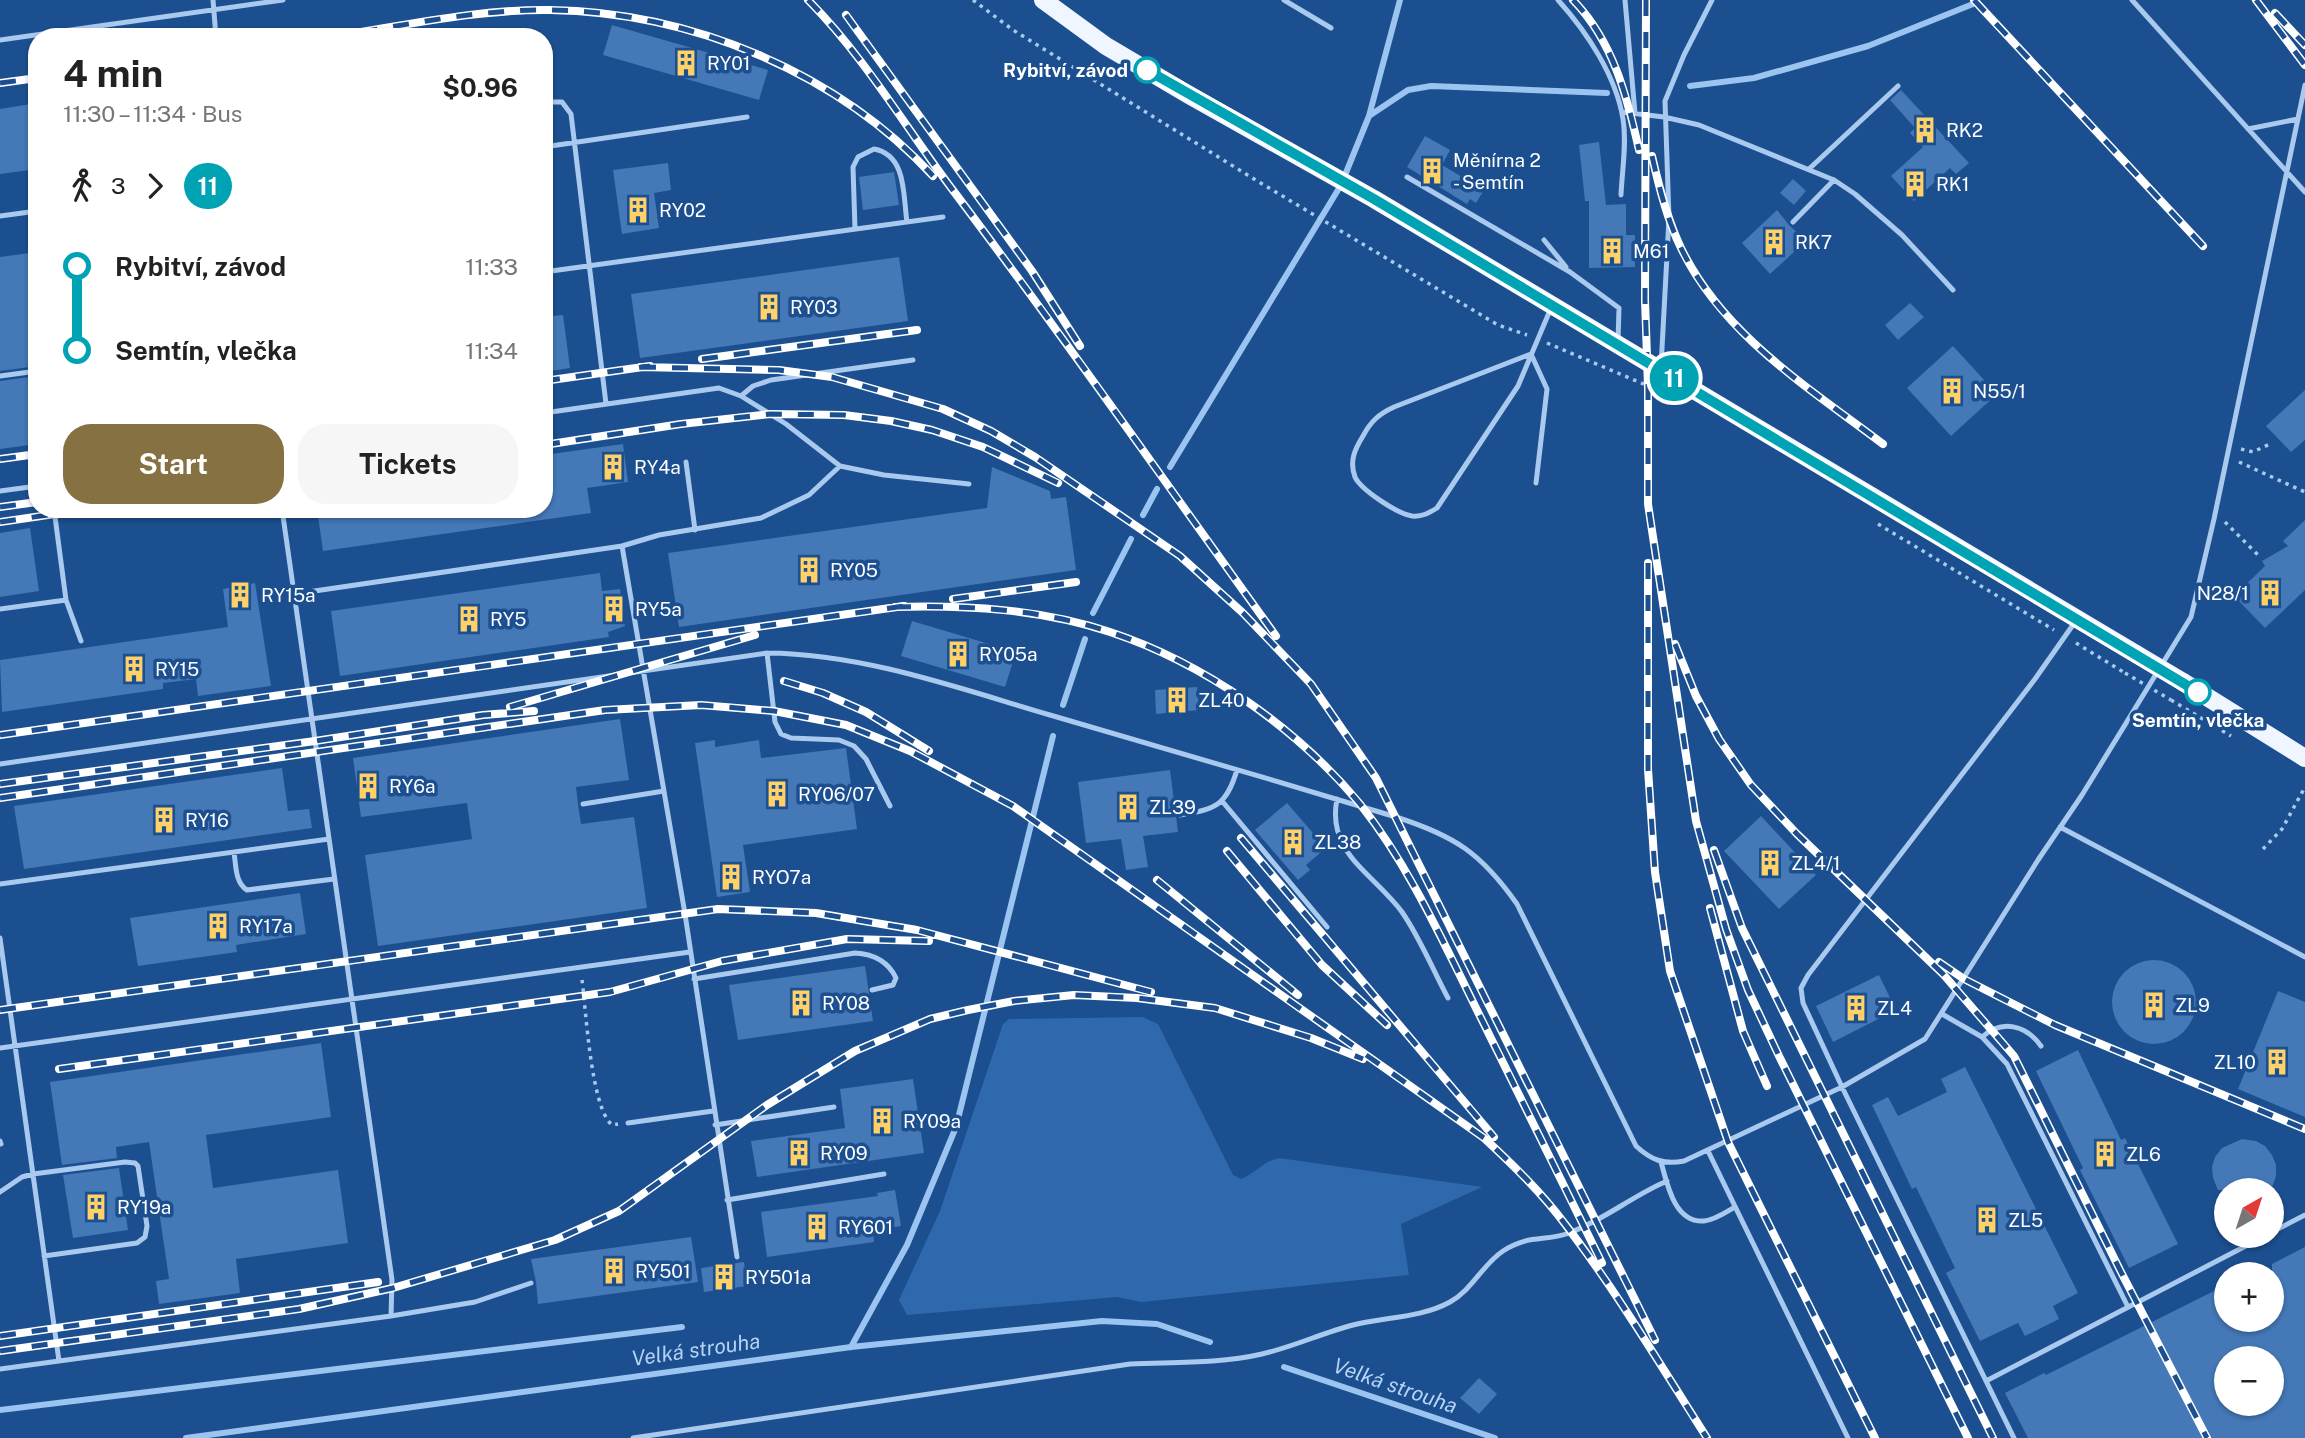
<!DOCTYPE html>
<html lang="en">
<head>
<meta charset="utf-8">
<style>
  body { margin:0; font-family:"Public Sans",sans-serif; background:#f6f6f6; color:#222; height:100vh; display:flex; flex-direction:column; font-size:26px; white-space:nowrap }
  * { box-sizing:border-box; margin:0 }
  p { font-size:23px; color:#767676 }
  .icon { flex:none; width:38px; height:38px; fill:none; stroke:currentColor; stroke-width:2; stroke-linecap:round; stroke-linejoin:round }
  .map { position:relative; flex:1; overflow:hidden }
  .sheet { position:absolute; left:28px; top:28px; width:525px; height:490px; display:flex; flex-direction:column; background:#fff; border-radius:28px; box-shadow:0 2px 5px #0004 }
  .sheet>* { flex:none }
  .badge { padding:0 14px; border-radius:23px; font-size:24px; line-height:46px }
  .needle { width:46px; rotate:39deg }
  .controls { position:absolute; left:2214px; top:1178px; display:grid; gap:14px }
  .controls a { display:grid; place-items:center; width:70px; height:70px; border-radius:50%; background:#fff; box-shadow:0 2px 5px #0004; font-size:35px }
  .map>.badge { position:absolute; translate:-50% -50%; box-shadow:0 0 0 4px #fff }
  .legs { display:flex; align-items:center; gap:10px; height:77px; padding:0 35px; font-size:23px }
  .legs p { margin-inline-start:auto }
  .summary { display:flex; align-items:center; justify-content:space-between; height:119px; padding:0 35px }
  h1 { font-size:38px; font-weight:700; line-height:52px }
  .button { display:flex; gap:14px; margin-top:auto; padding:14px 35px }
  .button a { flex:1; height:80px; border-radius:28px; background:#857141; color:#fff; font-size:28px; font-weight:700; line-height:80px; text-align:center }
  .button a+a { background:#f6f6f6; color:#222 }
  ul { padding:0 35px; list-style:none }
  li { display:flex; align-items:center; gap:24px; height:84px; font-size:26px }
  li i { display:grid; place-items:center; width:10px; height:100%; margin:0 9px; background:currentColor }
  li i::after { content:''; width:18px; height:18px; margin:-9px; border:5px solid; border-radius:50%; background:#fff }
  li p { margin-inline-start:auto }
  li:first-child i { background:linear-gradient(#0000 50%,currentColor 0) }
  li:last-child i { background:linear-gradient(currentColor 50%,#0000 0) }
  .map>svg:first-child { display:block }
  .green { fill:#2e69ad }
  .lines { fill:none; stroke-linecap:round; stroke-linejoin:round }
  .stream { stroke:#9cc4f0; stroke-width:6 }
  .building { fill:#4478b7; fill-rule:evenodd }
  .path { stroke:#a9c9ee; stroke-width:3.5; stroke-dasharray:3.5 5; stroke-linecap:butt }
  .service { stroke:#a9c9ee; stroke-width:5 }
  .primary { stroke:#f0f6ff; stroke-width:18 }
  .rail-casing { stroke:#fff; stroke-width:8 }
  .rail { stroke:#1b4f8f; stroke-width:5; stroke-dasharray:16; stroke-linecap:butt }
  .path-bridge { stroke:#a9c9ee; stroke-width:3.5; stroke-dasharray:3.5 5; stroke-linecap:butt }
  .primary-bridge { stroke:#f0f6ff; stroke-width:18 }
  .line-1-casing { stroke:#fff; stroke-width:16 }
  .line-1 { stroke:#00a3b4; stroke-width:10 }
  .stop-1-dot { fill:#fff; stroke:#00a3b4; stroke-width:3.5 }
  .labels { text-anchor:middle; stroke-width:7; stroke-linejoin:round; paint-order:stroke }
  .poi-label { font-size:19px; fill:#fff; stroke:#1b4f8f; text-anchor:start }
  .stop-label { font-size:19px; font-weight:bold; fill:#fff; stroke:#1b4f8f; text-anchor:end }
  .water-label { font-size:21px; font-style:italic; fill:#b5d3f5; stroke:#1b4f8f }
</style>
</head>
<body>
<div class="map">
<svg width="2305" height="1438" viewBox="0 0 2305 1438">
  <rect width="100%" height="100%" fill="#1b4f8f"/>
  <path class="green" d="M 1143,1017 L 1158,1024 L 1233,1175 L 1241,1179 C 1255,1174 1263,1161 1279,1158 L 1482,1187 L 1401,1224 L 1409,1275 L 1141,1302 L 1117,1297 L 907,1315 L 899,1300 L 940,1211 L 1003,1024 L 1009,1019 Z"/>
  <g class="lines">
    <path class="stream" d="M 1690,86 L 1754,78 L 1868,46 L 1973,4
      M 1369,116 L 1408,90 L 1431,86 L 1607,93
      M 1170,467 L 1341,185 L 1369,116 L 1400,0
      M 1143,515 L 1157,489
      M 1093,613 L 1131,539
      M 1063,705 L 1085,639
      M 851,1347 L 907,1245 L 956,1127 L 1053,736
      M 1284,1367 L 1495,1438
      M 0,1410 L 682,1327
      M 186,1438 L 851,1347 L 1102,1321 L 1157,1324 L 1210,1342"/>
  </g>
  <path class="building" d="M 612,25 L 768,70 L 759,100 L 603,55 Z
    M 1901,90 L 1969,163 L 1956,174 L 1950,168 L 1914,201 L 1891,176 L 1923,147 L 1910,133 L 1915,128 L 1890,100 Z
    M 37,103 L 37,169 L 0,174 L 0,109 Z
    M 1425,136 L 1450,150 L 1442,165 L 1484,190 L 1476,203 L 1470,199 L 1467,204 L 1407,167 Z
    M 1599,142 L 1606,205 L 1626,204 L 1626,235 L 1635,235 L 1635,267 L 1589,268 L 1589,201 L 1585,201 L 1579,145 Z
    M 668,163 L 671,190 L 654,193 L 659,228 L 622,234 L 613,170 Z
    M 894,172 L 899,205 L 863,210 L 859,177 Z
    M 1793,179 L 1806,191 L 1794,205 L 1780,193 Z
    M 1777,210 L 1789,225 L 1806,241 L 1770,274 L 1742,243 Z
    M 37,252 L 37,366 L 0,371 L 0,257 Z
    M 899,257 L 908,321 L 640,358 L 631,294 Z
    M 1910,303 L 1924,317 L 1898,340 L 1885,325 Z
    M 563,315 L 570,368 L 544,372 L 544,317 Z
    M 1953,346 L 1997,394 L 1951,436 L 1907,388 Z
    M 37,376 L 37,444 L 0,449 L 0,381 Z
    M 2305,390 L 2305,440 L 2291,452 L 2266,426 Z
    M 623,444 L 628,482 L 587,488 L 591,513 L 323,551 L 317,509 L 544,509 L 544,455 Z
    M 992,467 L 1050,491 L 1051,499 L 1066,497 L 1076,570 L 679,627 L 668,553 L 987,508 Z
    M 2305,520 L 2305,590 L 2265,628 L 2234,596 L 2265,566 L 2262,561 L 2288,546 L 2283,541 Z
    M 30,528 L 39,591 L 0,597 L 0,533 Z
    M 600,573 L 602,591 L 620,589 L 625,626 L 608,632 L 609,637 L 340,676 L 331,611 Z
    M 255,583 L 271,686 L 198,696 L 196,679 L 163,683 L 163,689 L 2,712 L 0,660 L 228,627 L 223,589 Z
    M 912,621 L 1016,652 L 1005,687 L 901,656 Z
    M 1197,687 L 1199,710 L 1156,714 L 1155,690 Z
    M 620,719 L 629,780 L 576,787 L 578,804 L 581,824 L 634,817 L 647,908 L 378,946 L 365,855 L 472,839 L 467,803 L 361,817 L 353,758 Z
    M 715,740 L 715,747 L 759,740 L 761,758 L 846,748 L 857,829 L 743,845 L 750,892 L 717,897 L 695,743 Z
    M 282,768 L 288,811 L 309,809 L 312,828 L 24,869 L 14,806 Z
    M 1170,770 L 1178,832 L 1143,836 L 1148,867 L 1126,870 L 1121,839 L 1086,843 L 1078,782 Z
    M 1287,803 L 1326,848 L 1306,865 L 1310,870 L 1298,880 L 1255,830 Z
    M 1761,816 L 1816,875 L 1779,909 L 1724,851 Z
    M 300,893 L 306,934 L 236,945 L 237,952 L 138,966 L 130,918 Z
    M2112 1002a42 42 0 1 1 84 0a42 42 0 1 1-84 0Z
    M 865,966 L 873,1021 L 738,1040 L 729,985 Z
    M 1879,975 L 1896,1010 L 1833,1042 L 1816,1006 Z
    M 2278,991 L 2305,1002 L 2305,1117 L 2238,1089 Z
    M 321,1043 L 331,1117 L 206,1135 L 213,1188 L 338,1170 L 348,1243 L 236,1259 L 240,1293 L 159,1304 L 156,1281 L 169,1279 L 149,1142 L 116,1147 L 117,1158 L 62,1165 L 50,1082 Z
    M 2078,1050 L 2121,1140 L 2125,1138 L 2178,1244 L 2129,1268 L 2080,1170 L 2083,1168 L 2036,1071 Z
    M 1965,1067 L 2078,1293 L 2053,1306 L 2059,1319 L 2025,1336 L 2018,1323 L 1980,1341 L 1946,1273 L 1955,1268 L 1916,1187 L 1912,1189 L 1872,1105 L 1888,1097 L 1898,1116 L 1947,1092 L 1941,1079 Z
    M 913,1079 L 924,1153 L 757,1177 L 751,1141 L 845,1128 L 840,1089 Z
    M 2242,1139 L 2256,1141 L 2265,1146 L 2272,1155 L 2276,1165 L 2276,1176 L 2271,1190 L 2218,1190 L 2213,1178 L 2212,1167 L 2215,1157 L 2222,1148 Z
    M 119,1168 L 128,1230 L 73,1238 L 63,1175 Z
    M 895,1190 L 901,1226 L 873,1231 L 874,1242 L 767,1257 L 761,1212 L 878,1196 L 877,1193 Z
    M 691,1237 L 698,1282 L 538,1304 L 536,1282 L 531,1259 Z
    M 2305,1247 L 2305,1438 L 2028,1438 L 2005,1393 L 2044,1373 L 2046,1375 L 2226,1285 L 2226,1320 L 2272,1320 L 2272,1264 ZM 2226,1358 L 2272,1358 L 2272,1404 L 2226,1404 Z
    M 744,1262 L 747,1286 L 704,1292 L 701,1268 Z
    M 1479,1378 L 1497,1394 L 1479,1414 L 1460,1398 Z"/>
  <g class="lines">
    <path class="path" d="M 973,0 L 1013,30 L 1254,179 L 1498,325 L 1527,335
      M 1087,76 L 1097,61
      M 1547,343 L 1646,385
      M 2241,449 L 2253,452 L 2272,443
      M 2239,462 L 2305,492
      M 2225,522 L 2258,555
      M 1878,524 L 2054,630
      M 2076,643 L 2125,673
      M 2171,700 L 2231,736
      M 2263,849 L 2282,829 L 2305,787
      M 582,980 C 586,1010 591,1108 612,1125 L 618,1124"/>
    <path class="service" d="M 213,0 L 216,37
      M 1284,0 L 1331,28
      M 1558,0 C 1587,32 1616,76 1623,119 C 1627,143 1622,171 1621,195
      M 1625,0 L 1635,113
      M 2132,0 L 2305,192
      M 0,40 L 283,0
      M 544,102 L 562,102 L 571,114 L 606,404
      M 1622,112 L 1664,117 L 1699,125 L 1834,180 L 1855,194 L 1902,235 L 1953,290
      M 2248,129 L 2298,119
      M 544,147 L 747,117
      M 1809,169 L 1898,86
      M 1407,177 L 1570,272 L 1619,308 L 1618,341
      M 0,216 L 37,211
      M 1793,222 L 1834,180
      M 855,229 L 853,167 L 858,157 L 874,149 C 907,155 903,196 907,222
      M 1544,240 L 1566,267
      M 544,272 L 943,217
      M 1531,354 L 1394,407 C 1379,414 1371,421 1363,436 C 1355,449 1349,461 1355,477 C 1361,490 1398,514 1412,516 C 1422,517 1429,513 1437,508 L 1518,386 L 1551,308
      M 1531,354 L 1547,389 L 1536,483
      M 1661,367 L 1669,218 L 1665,101 L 1684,55 L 1712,0
      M 0,376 L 37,371
      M 741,396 L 753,386 L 771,380 L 913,360
      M 544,413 L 719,388 L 741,396 L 786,424 L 840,466 L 884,475 L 969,484
      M 686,462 L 695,530
      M 0,491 L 37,486
      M 282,509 L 392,1280 L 391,1316
      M 294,594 L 622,546
      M 66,600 L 81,641
      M 0,609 L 66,600 L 54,509
      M 767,653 L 775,722 L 781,734 L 791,738 L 839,740 L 854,746 L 866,759 L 890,806
      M 0,764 L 767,653 C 864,654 958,688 1050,715 C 1165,749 1281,782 1396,817 C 1455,836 1481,853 1517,904 L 1636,1146 C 1651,1160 1664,1165 1684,1161 L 1842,1087 L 1925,1039 L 2038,860 L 2082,795 L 2191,617 L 2214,519 L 2305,85
      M 1337,799 C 1326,853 1374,874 1402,912 C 1420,938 1433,970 1448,998
      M 1222,801 L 1327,927
      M 583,804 L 664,791
      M 1180,815 C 1216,809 1226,806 1237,770
      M 2060,827 L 2305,957
      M 234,852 C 236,865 235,883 247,890 L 334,879
      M 0,884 L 329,839
      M 0,938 L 59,1361
      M 694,979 L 855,953 C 873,954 888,961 896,978 L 893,985 L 872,990
      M 1942,1014 L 1982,1037 L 2007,1064 L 2128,1307
      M 1982,1037 C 2002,1019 2026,1025 2041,1046
      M 0,1048 L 690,952
      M 628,1123 L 713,1111
      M 715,1125 L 834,1107
      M 0,1141 L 1,1144
      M 1708,1151 L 1848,1438
      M 1661,1162 C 1667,1183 1674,1223 1704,1221 C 1715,1220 1726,1212 1735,1207
      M 0,1192 L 22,1177 L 33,1174 L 125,1162 L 135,1163 L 138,1166 L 147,1226 L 145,1237 L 137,1243 L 44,1256
      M 727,1200 L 884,1174
      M 2272,1232 L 2305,1215
      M 737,1257 L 685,914 L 622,546 L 659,535 L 761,518 L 809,495 L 840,466
      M 0,1369 L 391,1316 L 475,1302 L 531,1283
      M 1986,1381 L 2265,1236
      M 633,1438 L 1130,1364 C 1173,1362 1219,1364 1262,1354 C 1293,1347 1322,1333 1353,1325 C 1385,1317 1421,1318 1450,1302 C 1472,1290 1483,1264 1503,1251 C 1529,1234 1545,1242 1569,1233 C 1604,1220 1632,1196 1667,1181
      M 2014,1438 L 1842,1087 L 1803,1003 L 1801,988 L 1808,975 L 2035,679 L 2075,622"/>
    <path class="primary" d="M 1043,0 L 1106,46 L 1189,95 L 1374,199 L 2136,654
      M 2183,682 L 2305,758"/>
    <g class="rail-casing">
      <path id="rail" d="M 808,0 C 862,54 903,123 949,185 C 1061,333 1167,485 1276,636
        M 1573,0 C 1613,41 1627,96 1639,150
        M 1646,0 L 1645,300 L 1648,386 L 1648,504 L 1696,821 L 1726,929 L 1748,990 L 1779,1056 L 1968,1438
        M 1974,0 L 2203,246
        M 2256,0 L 2305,65
        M 2275,13 L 2305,45
        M 846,15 L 1032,271 L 1080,346
        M 330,37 C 402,26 477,9 550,10 C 691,12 837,72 933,176
        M 0,83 L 37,78
        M 1652,156 C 1659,187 1667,219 1681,248 C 1723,335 1809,388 1883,444
        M 702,359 L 917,330
        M 640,367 L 779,370 L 832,377 L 943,409 L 991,431 L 1035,457 L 1180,556 L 1243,613 L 1311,684 L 1376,778 L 1655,1340
        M 544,381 L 650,366
        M 544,445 L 681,424 L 770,414 L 844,415 L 891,421 L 932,430 L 983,447 L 1058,483
        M 0,459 L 37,454
        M 0,507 L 37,502
        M 0,522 L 89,509
        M 1648,563 L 1648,769 L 1655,872 L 1670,971 L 1728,1142 L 1875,1438
        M 953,599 L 1076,582
        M 895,607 C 967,605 1041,609 1110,632 C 1204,663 1297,728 1360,804 C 1407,863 1440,935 1473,1002 C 1516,1088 1559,1176 1602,1263
        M 1675,644 L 1696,696 L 1719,739 L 1751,785 L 1797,834 L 1943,974 L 2014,1056 L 2121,1272 L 2207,1438
        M 784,681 L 823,693 L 866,712 L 929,751
        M 510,707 L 755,635
        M 0,735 L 904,606
        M 0,784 L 315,741 L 483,715 L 534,711
        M 0,798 L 605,710 L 701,705 L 774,711 L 846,725 L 910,751 L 1013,806 L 1484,1138 C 1513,1165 1541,1192 1565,1224 C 1617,1292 1661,1366 1707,1438
        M 1241,838 L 1494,1137
        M 1714,850 L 1742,928 L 1993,1438
        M 1227,851 L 1322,965 L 1387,1025
        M 1157,880 L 1298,995
        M 1710,908 L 1743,1031 L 1767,1086
        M 1939,962 L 1964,979 L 2055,1025 L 2305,1129
        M 0,1010 L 718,909 L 816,913 L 917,930 L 1151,992
        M 59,1069 L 610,992 L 722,961 L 847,939 L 929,941
        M 0,1336 L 378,1282
        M 0,1351 L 299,1309 L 393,1288 L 555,1240 L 619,1211 L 767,1105 L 855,1051 L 930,1019 L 968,1010 L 1014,1001 L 1074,995 L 1137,998 L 1215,1008 L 1311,1038 L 1363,1059"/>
    </g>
    <use href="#rail" class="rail"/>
    <path class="path-bridge" d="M 2125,673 L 2171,700"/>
    <path class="primary-bridge" d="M 2136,654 L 2183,682"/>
  </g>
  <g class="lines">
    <g class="line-1-casing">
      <path id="line-1" d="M 1147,70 L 1374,199 L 2198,692"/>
    </g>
    <use href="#line-1" class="line-1"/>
  </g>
  <defs>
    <g id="building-bare" transform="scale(2.1)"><path d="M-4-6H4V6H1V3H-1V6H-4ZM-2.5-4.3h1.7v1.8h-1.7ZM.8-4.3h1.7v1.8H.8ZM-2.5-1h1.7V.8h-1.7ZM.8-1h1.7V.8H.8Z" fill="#ffd166" stroke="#1b4f8f" stroke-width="2.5" paint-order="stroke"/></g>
  </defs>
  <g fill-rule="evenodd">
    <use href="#building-bare" x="686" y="63"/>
    <use href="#building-bare" x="1925" y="130"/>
    <use href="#building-bare" x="1432" y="171"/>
    <use href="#building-bare" x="1915" y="184"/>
    <use href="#building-bare" x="638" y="210"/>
    <use href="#building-bare" x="1774" y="242"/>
    <use href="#building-bare" x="1612" y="251"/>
    <use href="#building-bare" x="769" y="307"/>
    <use href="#building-bare" x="1952" y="391"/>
    <use href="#building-bare" x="613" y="467"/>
    <use href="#building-bare" x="809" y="570"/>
    <use href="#building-bare" x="2270" y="593"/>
    <use href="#building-bare" x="240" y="595"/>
    <use href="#building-bare" x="614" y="609"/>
    <use href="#building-bare" x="469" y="619"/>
    <use href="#building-bare" x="958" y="654"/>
    <use href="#building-bare" x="134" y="669"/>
    <use href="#building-bare" x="1177" y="700"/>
    <use href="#building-bare" x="368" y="786"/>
    <use href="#building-bare" x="777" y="794"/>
    <use href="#building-bare" x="1128" y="807"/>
    <use href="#building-bare" x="164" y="820"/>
    <use href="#building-bare" x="1293" y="842"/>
    <use href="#building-bare" x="1770" y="863"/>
    <use href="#building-bare" x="731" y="877"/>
    <use href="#building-bare" x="218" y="926"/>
    <use href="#building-bare" x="801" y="1003"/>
    <use href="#building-bare" x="2154" y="1005"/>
    <use href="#building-bare" x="1856" y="1008"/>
    <use href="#building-bare" x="2277" y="1062"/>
    <use href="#building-bare" x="882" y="1121"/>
    <use href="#building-bare" x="799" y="1153"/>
    <use href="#building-bare" x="2105" y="1154"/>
    <use href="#building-bare" x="96" y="1207"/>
    <use href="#building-bare" x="1987" y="1220"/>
    <use href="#building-bare" x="817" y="1227"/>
    <use href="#building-bare" x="614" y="1271"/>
    <use href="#building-bare" x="724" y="1277"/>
  </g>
  <g class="stop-1-dot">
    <circle cx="1147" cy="70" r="12"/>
    <circle cx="2198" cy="692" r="12"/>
  </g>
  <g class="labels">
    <g class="poi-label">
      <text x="707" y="70">RY01</text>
      <text x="1946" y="137">RK2</text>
      <text x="1453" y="167">Měnírna 2<tspan x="1453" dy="22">- Semtín</tspan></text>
      <text x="1936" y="191">RK1</text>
      <text x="659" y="217">RY02</text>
      <text x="1795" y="249">RK7</text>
      <text x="1633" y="258">M61</text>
      <text x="790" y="314">RY03</text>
      <text x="1973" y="398">N55/1</text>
      <text x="634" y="474">RY4a</text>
      <text x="830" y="577">RY05</text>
      <text x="2249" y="600" text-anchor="end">N28/1</text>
      <text x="261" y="602">RY15a</text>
      <text x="635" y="616">RY5a</text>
      <text x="490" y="626">RY5</text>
      <text x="979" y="661">RY05a</text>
      <text x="155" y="676">RY15</text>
      <text x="1198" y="707">ZL40</text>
      <text x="389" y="793">RY6a</text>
      <text x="798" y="801">RY06/07</text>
      <text x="1149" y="814">ZL39</text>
      <text x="185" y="827">RY16</text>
      <text x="1314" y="849">ZL38</text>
      <text x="1791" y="870">ZL4/1</text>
      <text x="752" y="884">RYO7a</text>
      <text x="239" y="933">RY17a</text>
      <text x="822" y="1010">RY08</text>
      <text x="2175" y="1012">ZL9</text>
      <text x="1877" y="1015">ZL4</text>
      <text x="2256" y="1069" text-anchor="end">ZL10</text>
      <text x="903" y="1128">RY09a</text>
      <text x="820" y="1160">RY09</text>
      <text x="2126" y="1161">ZL6</text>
      <text x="117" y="1214">RY19a</text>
      <text x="2008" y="1227">ZL5</text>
      <text x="838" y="1234">RY601</text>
      <text x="635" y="1278">RY501</text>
      <text x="745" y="1284">RY501a</text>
    </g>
    <g class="stop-label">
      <text x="1128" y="77">Rybitví, závod</text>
      <text x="2198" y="727" text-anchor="middle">Semtín, vlečka</text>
    </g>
    <g class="water-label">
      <text transform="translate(696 1350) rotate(-8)" y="7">Velká strouha</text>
      <text transform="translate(1395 1386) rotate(19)" y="7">Velká strouha</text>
    </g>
  </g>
</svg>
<div class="controls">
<a><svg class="needle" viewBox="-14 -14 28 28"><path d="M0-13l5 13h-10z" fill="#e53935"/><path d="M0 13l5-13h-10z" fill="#767676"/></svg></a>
<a>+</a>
<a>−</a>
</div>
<b class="badge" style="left:1674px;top:378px;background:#00a3b4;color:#fff">11</b>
<section class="sheet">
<div class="summary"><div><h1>4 min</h1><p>11:30 – 11:34 · Bus</p></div><b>$0.96</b></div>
<div class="legs"><svg class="icon" aria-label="walk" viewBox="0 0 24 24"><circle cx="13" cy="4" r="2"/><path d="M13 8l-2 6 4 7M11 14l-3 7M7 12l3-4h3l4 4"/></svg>3<svg class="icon" aria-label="forward" viewBox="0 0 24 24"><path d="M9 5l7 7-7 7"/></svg><b class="badge" style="background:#00a3b4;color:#fff">11</b></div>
<ul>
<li><i style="color:#00a3b4"></i><b>Rybitví, závod</b><p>11:33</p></li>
<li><i style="color:#00a3b4"></i><b>Semtín, vlečka</b><p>11:34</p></li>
</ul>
<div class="button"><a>Start</a><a>Tickets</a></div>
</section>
</div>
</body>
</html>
